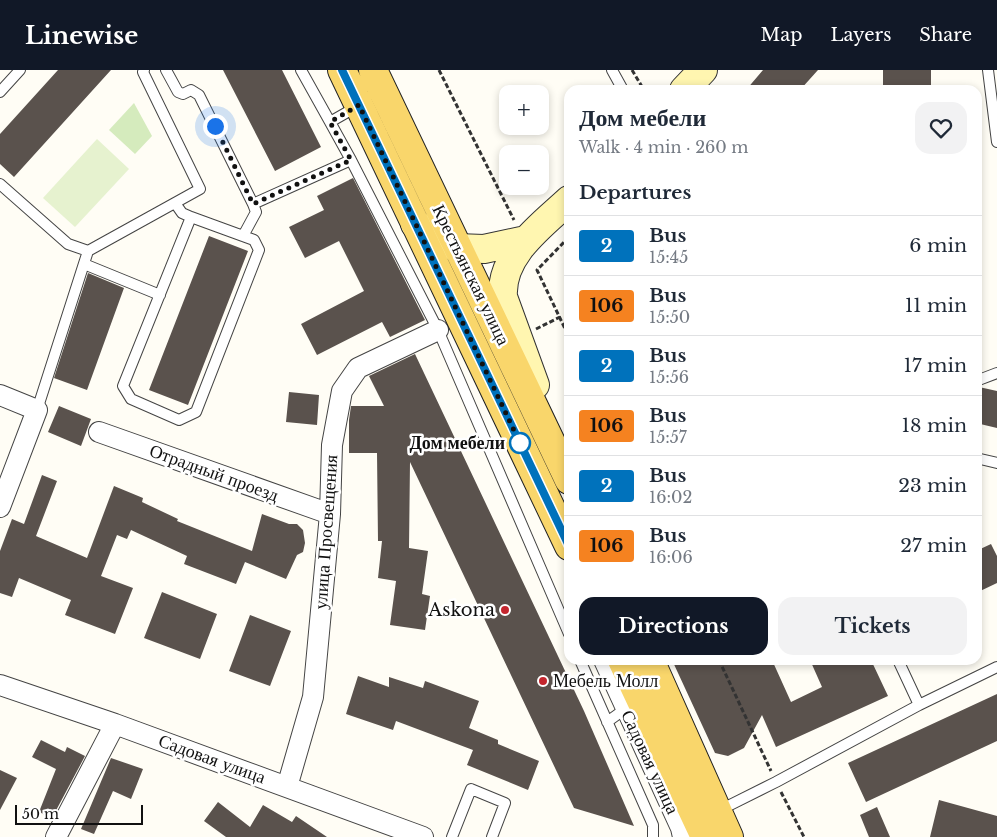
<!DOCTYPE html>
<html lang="en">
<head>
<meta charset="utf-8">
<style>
  body { margin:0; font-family:"Libre Baskerville",serif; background:#f2f2f3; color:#1f2937; height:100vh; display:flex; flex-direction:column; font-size:19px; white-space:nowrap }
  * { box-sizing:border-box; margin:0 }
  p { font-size:16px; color:#747a83 }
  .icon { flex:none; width:28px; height:28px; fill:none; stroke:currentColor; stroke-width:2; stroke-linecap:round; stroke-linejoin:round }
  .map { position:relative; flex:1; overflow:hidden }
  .side { position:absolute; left:564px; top:15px; width:418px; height:580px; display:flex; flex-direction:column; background:#fff; border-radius:15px; box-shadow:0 2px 8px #0003 }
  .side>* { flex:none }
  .badge { padding:0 10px; border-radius:4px; font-size:18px; line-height:32px }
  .buttons { position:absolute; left:499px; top:15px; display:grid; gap:10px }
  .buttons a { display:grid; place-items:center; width:50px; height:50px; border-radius:10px; background:#fff; box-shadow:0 2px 8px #0003; font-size:25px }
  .scale { position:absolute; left:15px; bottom:12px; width:128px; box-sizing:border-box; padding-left:5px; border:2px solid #111; border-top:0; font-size:14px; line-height:18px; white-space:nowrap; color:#111; -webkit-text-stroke:4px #fff; paint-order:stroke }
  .you { position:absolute; width:25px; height:25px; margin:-12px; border:4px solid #fff; border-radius:50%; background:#1a73e8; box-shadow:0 0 0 8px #1a73e833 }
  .map>.badge { position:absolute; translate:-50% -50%; box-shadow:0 0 0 2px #fff }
  h2 { padding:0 15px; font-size:19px; line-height:45px }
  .round { display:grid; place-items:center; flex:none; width:52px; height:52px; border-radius:15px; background:#f2f2f3 }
  .head { display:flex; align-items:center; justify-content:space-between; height:85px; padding:0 15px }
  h1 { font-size:24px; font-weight:700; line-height:38px }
  .cta { display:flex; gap:10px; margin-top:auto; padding:10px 15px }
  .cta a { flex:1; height:58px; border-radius:15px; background:#111827; color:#fff; font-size:20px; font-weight:700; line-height:58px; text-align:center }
  .cta a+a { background:#f2f2f3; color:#1f2937 }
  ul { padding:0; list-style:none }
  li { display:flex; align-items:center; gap:15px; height:60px; padding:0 15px; border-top:1px solid #e0e1e3 }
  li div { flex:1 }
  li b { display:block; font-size:19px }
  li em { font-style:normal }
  li .badge { min-width:55px; font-weight:700; text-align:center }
  header { display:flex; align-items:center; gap:30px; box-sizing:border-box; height:70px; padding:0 25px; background:#111827; color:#fff }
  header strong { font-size:24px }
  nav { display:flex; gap:28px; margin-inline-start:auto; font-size:18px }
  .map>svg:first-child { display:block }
  .green { fill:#d5ebbd }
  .pitch { fill:#e6f2cf }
  .building { fill:#5a524d }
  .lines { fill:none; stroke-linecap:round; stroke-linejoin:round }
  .service-casing { stroke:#444; stroke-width:12 }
  .minor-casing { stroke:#444; stroke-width:22 }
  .secondary-casing { stroke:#333; stroke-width:30 }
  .primary-casing { stroke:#222; stroke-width:30 }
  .path { stroke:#333; stroke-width:3; stroke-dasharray:5 2.5; stroke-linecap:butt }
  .service { stroke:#fff; stroke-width:10 }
  .minor { stroke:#fff; stroke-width:20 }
  .secondary { stroke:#fff6b0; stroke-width:28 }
  .primary { stroke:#f9d66b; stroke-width:28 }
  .line-casing { stroke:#fff; stroke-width:11 }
  .line { stroke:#0072bc; stroke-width:8 }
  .walk { stroke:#111; stroke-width:5; stroke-dasharray:0 9 }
  .stop-dot { fill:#fff; stroke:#0072bc; stroke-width:2.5 }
  .poi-dot { fill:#c4262e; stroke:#fff; stroke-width:2 }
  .labels { text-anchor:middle; stroke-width:5; stroke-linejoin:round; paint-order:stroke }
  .street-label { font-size:18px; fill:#111; stroke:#fff }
  .stop-label { font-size:18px; font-weight:bold; fill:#111; stroke:#fff; text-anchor:end }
  .poi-label { font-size:18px; fill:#111; stroke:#fff; text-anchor:end }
</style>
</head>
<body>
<header>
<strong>Linewise</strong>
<nav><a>Map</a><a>Layers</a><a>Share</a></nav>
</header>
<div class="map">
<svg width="997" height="767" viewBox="0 0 997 767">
  <rect width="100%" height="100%" fill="#fffdf5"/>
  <path class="green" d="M 134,33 L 152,66 L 135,84 L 109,60 Z"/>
  <path class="pitch" d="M 97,69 L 129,99 L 75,157 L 43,128 Z"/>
  <path class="building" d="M 58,0 L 111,0 L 14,107 L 0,94 L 0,64 Z
    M 223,0 L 282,0 L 321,77 L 275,101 Z
    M 763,0 L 818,0 L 800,20 L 746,20 Z
    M 883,0 L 931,0 L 931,20 L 883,20 Z
    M 353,108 L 425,250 L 390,267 L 382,252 L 317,285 L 301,254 L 364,221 L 339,171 L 305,188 L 289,157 L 324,140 L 317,126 Z
    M 209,166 L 248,181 L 188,335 L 149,320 Z
    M 88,203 L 124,218 L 87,320 L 54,308 Z
    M 415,284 L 584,641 L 634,756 L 574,738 L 410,392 L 409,478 L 428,481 L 422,524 L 430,526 L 425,560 L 390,555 L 396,511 L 378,508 L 382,471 L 378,471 L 377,383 L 349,383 L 349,350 L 351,336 L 384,336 L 369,306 Z
    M 979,317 L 997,321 L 997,358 L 976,353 L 976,318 Z
    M 289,322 L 319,325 L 317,355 L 286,352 Z
    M 59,336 L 91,349 L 81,376 L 48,362 Z
    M 42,405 L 57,411 L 36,466 L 87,488 L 114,416 L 143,428 L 142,432 L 178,449 L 177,451 L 252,481 L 262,444 L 289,454 L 297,454 L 303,460 L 305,473 L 303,482 L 297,485 L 286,509 L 245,492 L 236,514 L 184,494 L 187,486 L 131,460 L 127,469 L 117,465 L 101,506 L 133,518 L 115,564 L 65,545 L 71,530 L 19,508 L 12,527 L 0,523 L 0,481 L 12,449 L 24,454 Z
    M 991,474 L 997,486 L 997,513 L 976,523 L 976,481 Z
    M 162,522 L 217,544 L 200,589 L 144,568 Z
    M 250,545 L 291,561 L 270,616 L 229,601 Z
    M 672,590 L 772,590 L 791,632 L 822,617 L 810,590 L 871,590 L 888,626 L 776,677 L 762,645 L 744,678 L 728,686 L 715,683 Z
    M 358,606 L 389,617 L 389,607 L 423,618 L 425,611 L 479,631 L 469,658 L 498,670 L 498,674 L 539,691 L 528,720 L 467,695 L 473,680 L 396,651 L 393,660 L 346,644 Z
    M 997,624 L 997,671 L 866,732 L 848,693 Z
    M 41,670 L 65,682 L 67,677 L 85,686 L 52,748 L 39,742 L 56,699 L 32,687 Z
    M 111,688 L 143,699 L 131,729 L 113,721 L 94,764 L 81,759 Z
    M 0,700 L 17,708 L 0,740 Z
    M 939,730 L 997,746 L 997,767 L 930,767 Z
    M 218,732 L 250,757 L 263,735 L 292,752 L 296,746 L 327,767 L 226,767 L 204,751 Z
    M 877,737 L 890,767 L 869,767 L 860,745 Z"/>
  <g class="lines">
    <g class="service-casing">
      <path id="service" d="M 166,0 L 178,22 L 183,24 L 191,20 L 199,25 L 253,134 L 351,90 L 330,52 L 358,36
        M 301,0 L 330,52
        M 612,0 L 623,20
        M 988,0 L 997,72
        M 0,22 L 20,0
        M 351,90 L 438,260 L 569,564
        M 0,114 L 68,174 L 88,181
        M 175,133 L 182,143 L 191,147
        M 243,166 L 191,147 L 123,316 L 131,329 L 179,350 L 196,342 L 259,180 L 254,170 L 243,166 L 256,142 L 253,134
        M 84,194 L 160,225
        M 976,311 L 997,303
        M 37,340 L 88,181 L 200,119 L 143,2 L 144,0
        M 976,388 L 997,393
        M 580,590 L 653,755 L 653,767
        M 919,635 L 997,597
        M 607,652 L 625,639
        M 718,741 L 776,712 L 919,635 L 898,590
        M 452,767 L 471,719 L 505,733 L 492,767"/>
    </g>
    <g class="minor-casing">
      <path id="minor" d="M 0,325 L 37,340 L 0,437
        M 99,362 L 330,444
        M 604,590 L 681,758 L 683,767
        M 0,615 L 115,654 L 423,767
        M 287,717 L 313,627 L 330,444 L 332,375 L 342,321 L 358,298 L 438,260
        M 56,767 L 115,654"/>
    </g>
    <g class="secondary-casing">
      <path id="secondary" d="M 684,20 L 703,0
        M 415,154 L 457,178 L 484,179 L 526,170
        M 535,315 L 503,227 C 500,185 541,156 569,130"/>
    </g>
    <g class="primary-casing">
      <path id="primary" d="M 342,0 L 569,476
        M 373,0 L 569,410
        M 622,590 L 705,767
        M 650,590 L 729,767"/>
    </g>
    <path class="path" d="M 439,0 L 514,150
      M 632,0 L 644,20
      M 569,167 L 537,200 L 569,267
      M 536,259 L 560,247
      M 719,590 L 771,701
      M 781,722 L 804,767"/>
    <use href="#service" class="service"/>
    <use href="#minor" class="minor"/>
    <use href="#secondary" class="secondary"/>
    <use href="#primary" class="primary"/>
  </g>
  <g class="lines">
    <g class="line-casing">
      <path id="line" d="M 342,0 L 569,476"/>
    </g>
    <use href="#line" class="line"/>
    <path class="walk" d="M 215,56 L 253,134 L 351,90 L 330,52 L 359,35 L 522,377 L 520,373"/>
  </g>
  <circle class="stop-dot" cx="520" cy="373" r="10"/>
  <g class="poi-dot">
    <circle cx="505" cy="540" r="5"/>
    <circle cx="543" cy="611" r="5"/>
  </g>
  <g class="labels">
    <g class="street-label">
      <text transform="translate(471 205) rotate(64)" y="6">Крестьянская улица</text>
      <text transform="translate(214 403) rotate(20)" y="6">Отрадный проезд</text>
      <text transform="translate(326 462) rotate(-86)" y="6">улица Просвещения</text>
      <text transform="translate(212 689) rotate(20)" y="6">Садовая улица</text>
      <text transform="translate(650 692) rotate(65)" y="6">Садовая улица</text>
    </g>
    <g class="stop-label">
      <text x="505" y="379">Дом мебели</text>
    </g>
    <g class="poi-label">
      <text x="495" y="546">Askona</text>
      <text x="553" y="617" text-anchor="start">Мебель Молл</text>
    </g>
  </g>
</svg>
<div class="buttons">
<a>+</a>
<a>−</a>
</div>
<div class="scale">50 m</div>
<div class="you" style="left:215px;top:56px"></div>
<section class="side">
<div class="head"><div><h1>Дом мебели</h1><p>Walk · 4 min · 260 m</p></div><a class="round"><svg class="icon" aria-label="heart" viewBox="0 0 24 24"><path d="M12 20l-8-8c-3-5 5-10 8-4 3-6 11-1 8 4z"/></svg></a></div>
<h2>Departures</h2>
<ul>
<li><span class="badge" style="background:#0072bc;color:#fff">2</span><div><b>Bus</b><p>15:45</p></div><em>6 min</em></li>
<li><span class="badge" style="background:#f58220;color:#111">106</span><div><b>Bus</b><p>15:50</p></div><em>11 min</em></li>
<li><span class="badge" style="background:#0072bc;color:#fff">2</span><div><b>Bus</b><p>15:56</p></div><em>17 min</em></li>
<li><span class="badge" style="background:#f58220;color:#111">106</span><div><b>Bus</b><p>15:57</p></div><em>18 min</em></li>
<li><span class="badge" style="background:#0072bc;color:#fff">2</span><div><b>Bus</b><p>16:02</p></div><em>23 min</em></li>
<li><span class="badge" style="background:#f58220;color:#111">106</span><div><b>Bus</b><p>16:06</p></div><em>27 min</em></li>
</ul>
<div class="cta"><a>Directions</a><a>Tickets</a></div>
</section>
</div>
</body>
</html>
